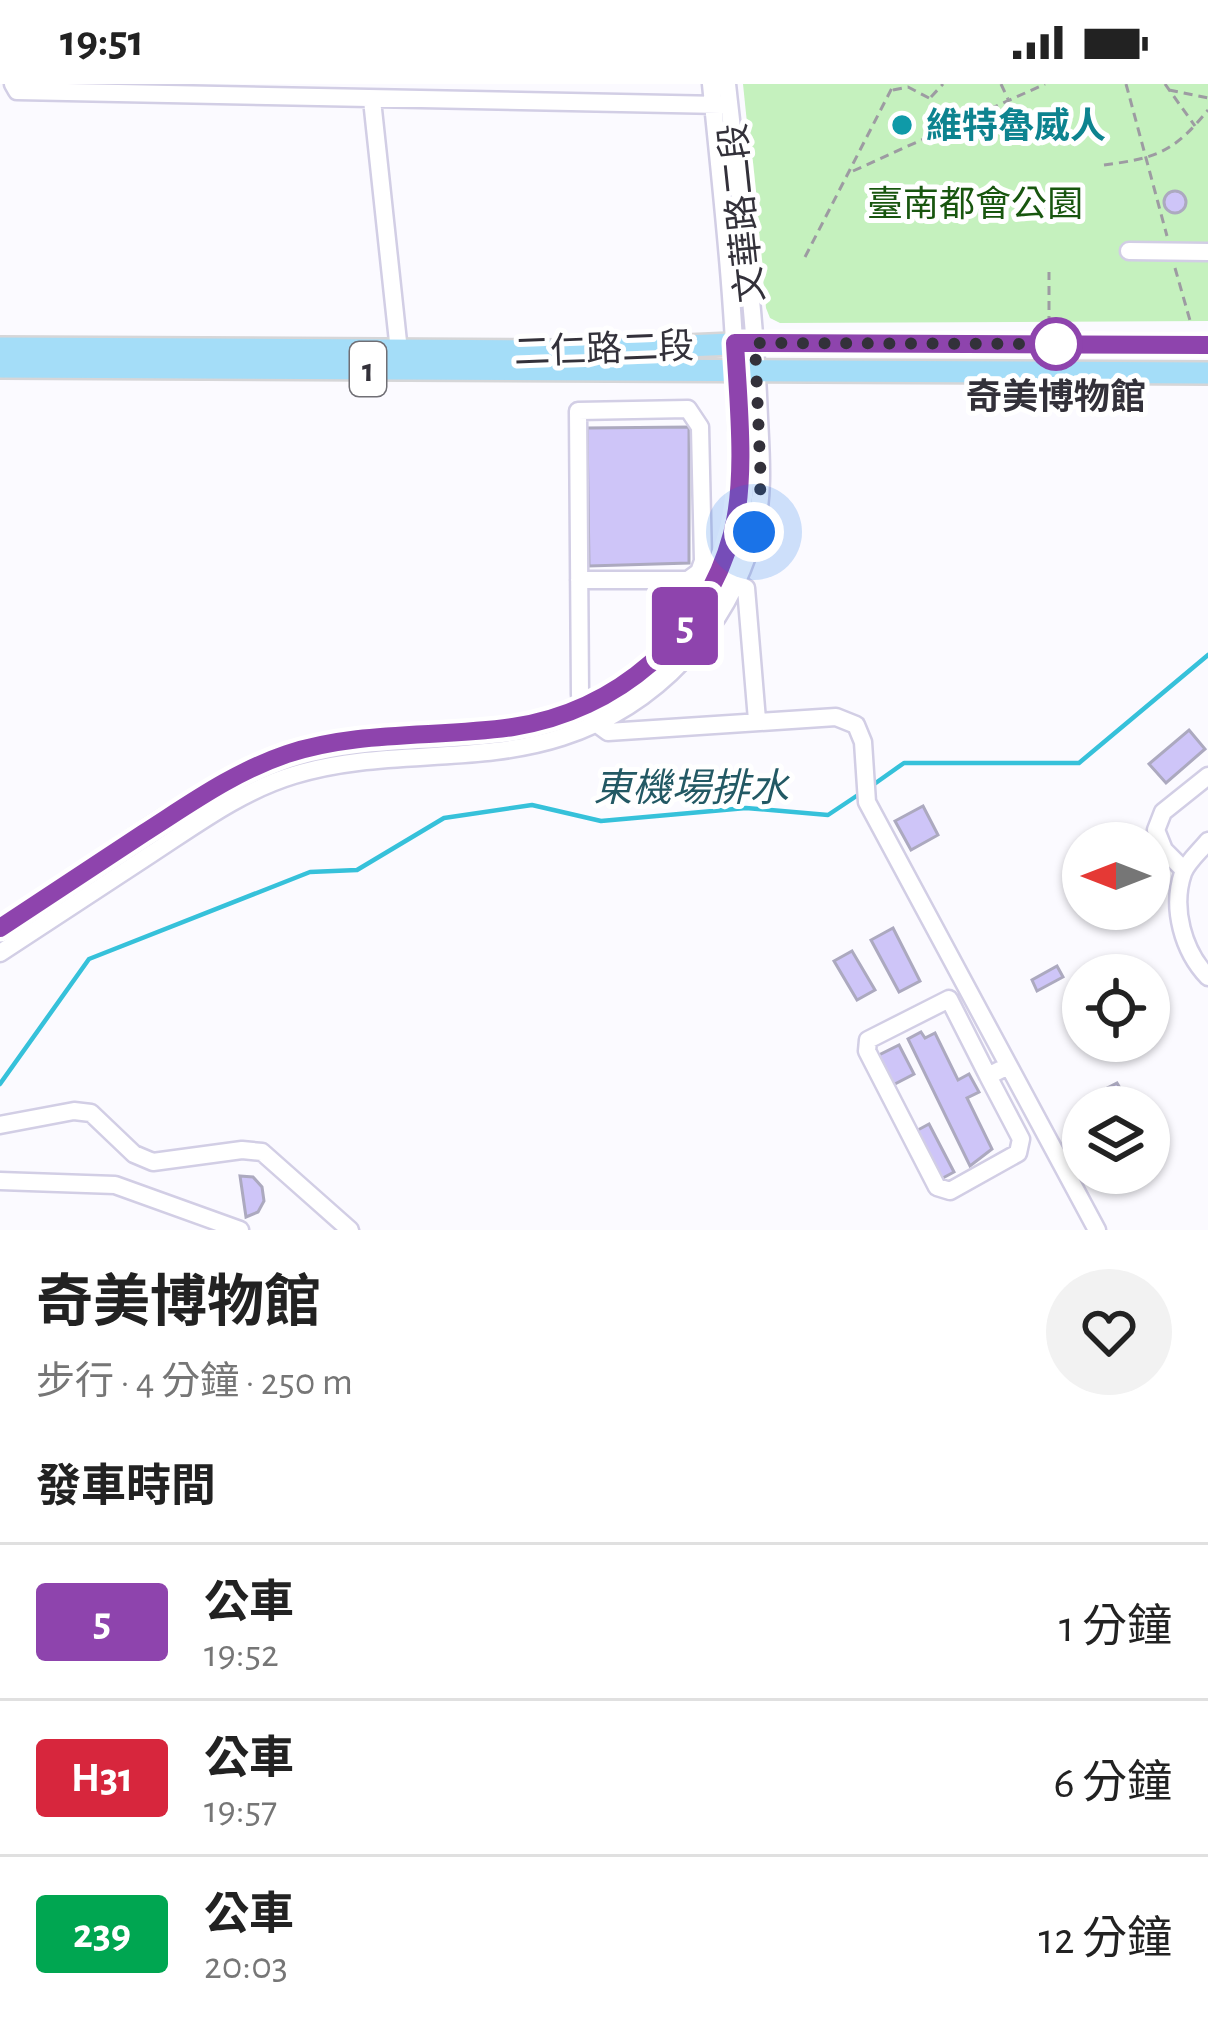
<!DOCTYPE html>
<html lang="zh-TW">
<head>
<meta charset="utf-8">
<style>
  body { margin:0; font-family:"Alegreya Sans","Noto Sans TC",sans-serif; background:#f2f2f2; color:#222; height:100vh; display:flex; flex-direction:column; font-size:45px; white-space:nowrap }
  * { box-sizing:border-box; margin:0 }
  p { font-size:39px; color:#767676 }
  .icon { flex:none; width:66px; height:66px; fill:none; stroke:currentColor; stroke-width:2; stroke-linecap:round; stroke-linejoin:round }
  .map { position:relative; height:1146px; overflow:hidden }
  .drawer { display:flex; flex-direction:column; background:#fff; flex:1 }
  .drawer>* { flex:none }
  .badge { padding:0 24px; border-radius:9px; font-size:42px; line-height:78px }
  .needle { width:78px; rotate:270deg }
  .buttons { position:absolute; left:1062px; top:738px; display:grid; gap:24px }
  .buttons a { display:grid; place-items:center; width:108px; height:108px; border-radius:50%; background:#fff; box-shadow:0 3px 9px #0004; font-size:60px }
  .you { position:absolute; width:60px; height:60px; margin:-30px; border:9px solid #fff; border-radius:50%; background:#1a73e8; box-shadow:0 0 0 18px #1a73e833 }
  .map>.badge { position:absolute; translate:-50% -50%; box-shadow:0 0 0 6px #fff }
  h2 { padding:0 36px; font-size:45px; line-height:108px }
  .round { display:grid; place-items:center; flex:none; width:126px; height:126px; border-radius:63px; background:#f2f2f2 }
  .overview { display:flex; align-items:center; justify-content:space-between; height:204px; padding:0 36px }
  h1 { font-size:57px; font-weight:700; line-height:90px }
  ul { padding:0; list-style:none }
  li { display:flex; align-items:center; gap:36px; height:156px; padding:0 36px; border-top:3px solid #e0e0e0 }
  li div { flex:1 }
  li b { display:block; font-size:45px }
  li em { font-style:normal }
  li .badge { min-width:132px; font-weight:700; text-align:center }
  .status { display:flex; justify-content:space-between; align-items:center; height:84px; padding:0 60px; background:#fff; direction:ltr }
  .status svg { height:33px; fill:currentColor }
  .map>svg:first-child { display:block }
  .green { fill:#c5f1be }
  .lines { fill:none; stroke-linecap:round; stroke-linejoin:round }
  .stream { stroke:#36c1da; stroke-width:4.5 }
  .building { fill:#cec5f8; stroke:#aca9bf; stroke-width:3 }
  .minor-casing { stroke:#d2cee5; stroke-width:21 }
  .major-casing { stroke:#d6d6d8; stroke-width:26 }
  .path { stroke:#9d9ba2; stroke-width:3; stroke-dasharray:9 6; stroke-linecap:butt }
  .minor { stroke:#fff; stroke-width:16 }
  .major { stroke:#a4ddf8; stroke-width:21 }
  .line-casing { stroke:#fff; stroke-width:27 }
  .line { stroke:#8e44ad; stroke-width:18 }
  .walk { stroke:#33313a; stroke-width:12; stroke-dasharray:0 21.6 }
  .culture-dot { fill:#0f9aa8; stroke:#fff; stroke-width:4.5 }
  .stop-dot { fill:#fff; stroke:#8e44ad; stroke-width:6 }
  .labels { text-anchor:middle; stroke-width:10; stroke-linejoin:round; paint-order:stroke }
  .shield { fill:#fff; stroke:#706f75; stroke-width:3 }
  .shield-label { font-size:33px; font-weight:bold; fill:#33313a }
  .culture-label { font-size:36px; font-weight:bold; fill:#0d838f; stroke:#fff; text-anchor:start }
  .park-label { font-size:36px; fill:#18560f; stroke:#fff }
  .street-label { font-size:36px; fill:#33313a; stroke:#fff }
  .stop-label { font-size:36px; font-weight:bold; fill:#33313a; stroke:#fff }
  .water-label { font-size:39px; font-style:italic; fill:#235964; stroke:#fff }
</style>
</head>
<body>
<div class="status"><b>19:51</b><svg viewBox="0 0 49 12"><path d="M0 12V9h3v3zM5 12V6h3v6zM10 12V3h3v9zM15 12V0h3v12zM26 1h20v11H26zM47 4h2v5h-2z"/></svg></div>
<div class="map">
<svg width="1208" height="1146" viewBox="0 0 1208 1146">
  <rect width="100%" height="100%" fill="#fbfaff"/>
  <path class="green" d="M 743,0 L 1208,0 L 1208,237 L 780,239 L 770,234 L 766,224 Z"/>
  <g class="lines">
    <path class="stream" d="M 870,703 L 904,679 L 1079,679 L 1208,571
      M 0,1000 L 89,875 L 310,788 L 357,786 L 444,734 L 532,721 L 601,737 L 746,724 L 828,731 L 861,709"/>
  </g>
  <path class="building" d="M1164 118a11 11 0 1 1 22 0a11 11 0 1 1-22 0Z
    M 689,343 L 689,479 L 589,482 L 587,344 Z
    M 1189,646 L 1205,665 L 1166,699 L 1149,680 Z
    M 923,722 L 938,751 L 911,766 L 895,737 Z
    M 893,844 L 920,897 L 899,908 L 871,856 Z
    M 852,867 L 875,906 L 857,916 L 834,877 Z
    M 1057,882 L 1063,893 L 1037,907 L 1032,896 Z
    M 921,948 L 925,954 L 935,949 L 958,996 L 969,990 L 979,1008 L 967,1014 L 992,1065 L 970,1082 L 908,955 Z
    M 899,961 L 914,990 L 891,1002 L 877,972 Z
    M 1117,999 L 1123,1009 L 1097,1022 L 1092,1012 Z
    M 929,1040 L 954,1088 L 941,1095 L 916,1047 Z
    M 240,1092 L 253,1093 L 262,1103 L 264,1117 L 258,1128 L 246,1133 Z"/>
  <g class="lines">
    <g class="minor-casing">
      <path id="minor" d="M 13,0 L 17,7 L 721,21
        M 372,16 L 399,267
        M 1129,167 L 1208,168
        M 579,496 L 688,496 L 699,488 L 703,477 L 700,343 L 688,325 L 578,327 L 580,611 L 597,640 L 608,648 L 836,633 L 856,641 L 863,658 L 867,718 L 1097,1146
        M 731,496 L 746,504 L 757,636
        M 1208,757 C 1200,767 1187,778 1183,789 C 1171,824 1183,867 1208,893
        M 1184,786 L 1164,766 L 1156,746 L 1163,728 L 1208,692
        M 0,844 C 87,787 190,704 287,671 C 373,641 469,659 556,633 C 641,607 706,537 732,452 C 743,415 738,373 737,335 C 735,223 722,111 711,0
        M 0,869 C 50,836 101,803 151,770 C 197,740 241,707 294,691 C 381,664 476,681 562,653 C 657,622 727,546 754,451 C 764,413 761,373 759,334 C 755,222 739,111 727,0
        M 988,992 L 1021,1055 L 1018,1069 L 950,1107 L 937,1103 L 867,967 L 868,956 L 949,915 L 988,992 L 1008,982
        M 0,1041 L 74,1027 L 91,1029 L 134,1070 L 153,1078 L 242,1066 L 262,1068 L 350,1146
        M 0,1097 L 115,1101 L 240,1146"/>
    </g>
    <g class="major-casing">
      <path id="major" d="M 0,264 L 571,267 L 755,259 L 1208,261
        M 0,283 L 1208,289"/>
    </g>
    <path class="path" d="M 1001,0 L 1008,15
      M 1126,0 L 1167,152
      M 1165,0 L 1195,42
      M 893,6 L 908,3 L 929,14 L 936,39 L 933,48
      M 1169,6 L 1208,14
      M 931,13 L 943,0
      M 1104,81 C 1157,74 1174,68 1208,26
      M 853,87 L 1045,0
      M 805,173 L 894,0
      M 1175,184 L 1191,240
      M 1049,241 L 1049,188"/>
    <use href="#minor" class="minor"/>
    <use href="#major" class="major"/>
  </g>
  <g class="lines">
    <g class="line-casing">
      <path id="line" d="M 0,844 C 48,812 96,781 144,749 C 191,719 234,688 287,670 C 360,646 439,654 513,643 C 617,627 705,552 732,450 C 747,395 738,316 735,259 L 1208,261"/>
    </g>
    <use href="#line" class="line"/>
    <path class="walk" d="M 754,448 L 761,400 L 755,259 L 1056,260"/>
  </g>
  <circle class="culture-dot" cx="902" cy="41" r="12"/>
  <circle class="stop-dot" cx="1056" cy="260" r="24"/>
  <g class="labels">
    <rect class="shield" x="350" y="258" width="36" height="54" rx="9"/>
    <g class="shield-label">
      <text x="368" y="297">1</text>
    </g>
    <g class="culture-label">
      <text x="926" y="54">維特魯威人</text>
    </g>
    <g class="park-label">
      <text x="975" y="132">臺南都會公園</text>
    </g>
    <g class="street-label">
      <text transform="translate(741 129) rotate(-96)" y="13">文華路二段</text>
      <text transform="translate(604 264) rotate(-2)" y="13">二仁路二段</text>
    </g>
    <g class="stop-label">
      <text x="1056" y="325">奇美博物館</text>
    </g>
    <g class="water-label">
      <text x="691" y="717">東機場排水</text>
    </g>
  </g>
</svg>
<div class="buttons">
<a><svg class="needle" viewBox="-14 -14 28 28"><path d="M0-13l5 13h-10z" fill="#e53935"/><path d="M0 13l5-13h-10z" fill="#767676"/></svg></a>
<a><svg class="icon" aria-label="locate" viewBox="0 0 24 24"><circle cx="12" cy="12" r="6"/><path d="M12 2v4M12 18v4M2 12h4M18 12h4"/></svg></a>
<a><svg class="icon" aria-label="layers" viewBox="0 0 24 24"><path d="M12 4l9 5-9 5-9-5zM3 14l9 5 9-5"/></svg></a>
</div>
<div class="you" style="left:754px;top:448px"></div>
<b class="badge" style="left:685px;top:542px;background:#8e44ad;color:#fff">5</b>
</div>
<section class="drawer">
<div class="overview"><div><h1>奇美博物館</h1><p>步行 · 4 分鐘 · 250 m</p></div><a class="round"><svg class="icon" aria-label="heart" viewBox="0 0 24 24"><path d="M12 20l-8-8c-3-5 5-10 8-4 3-6 11-1 8 4z"/></svg></a></div>
<h2>發車時間</h2>
<ul>
<li><span class="badge" style="background:#8e44ad;color:#fff">5</span><div><b>公車</b><p>19:52</p></div><em>1 分鐘</em></li>
<li><span class="badge" style="background:#d7263d;color:#fff">H31</span><div><b>公車</b><p>19:57</p></div><em>6 分鐘</em></li>
<li><span class="badge" style="background:#00a651;color:#fff">239</span><div><b>公車</b><p>20:03</p></div><em>12 分鐘</em></li>
</ul>
</section>
</body>
</html>
